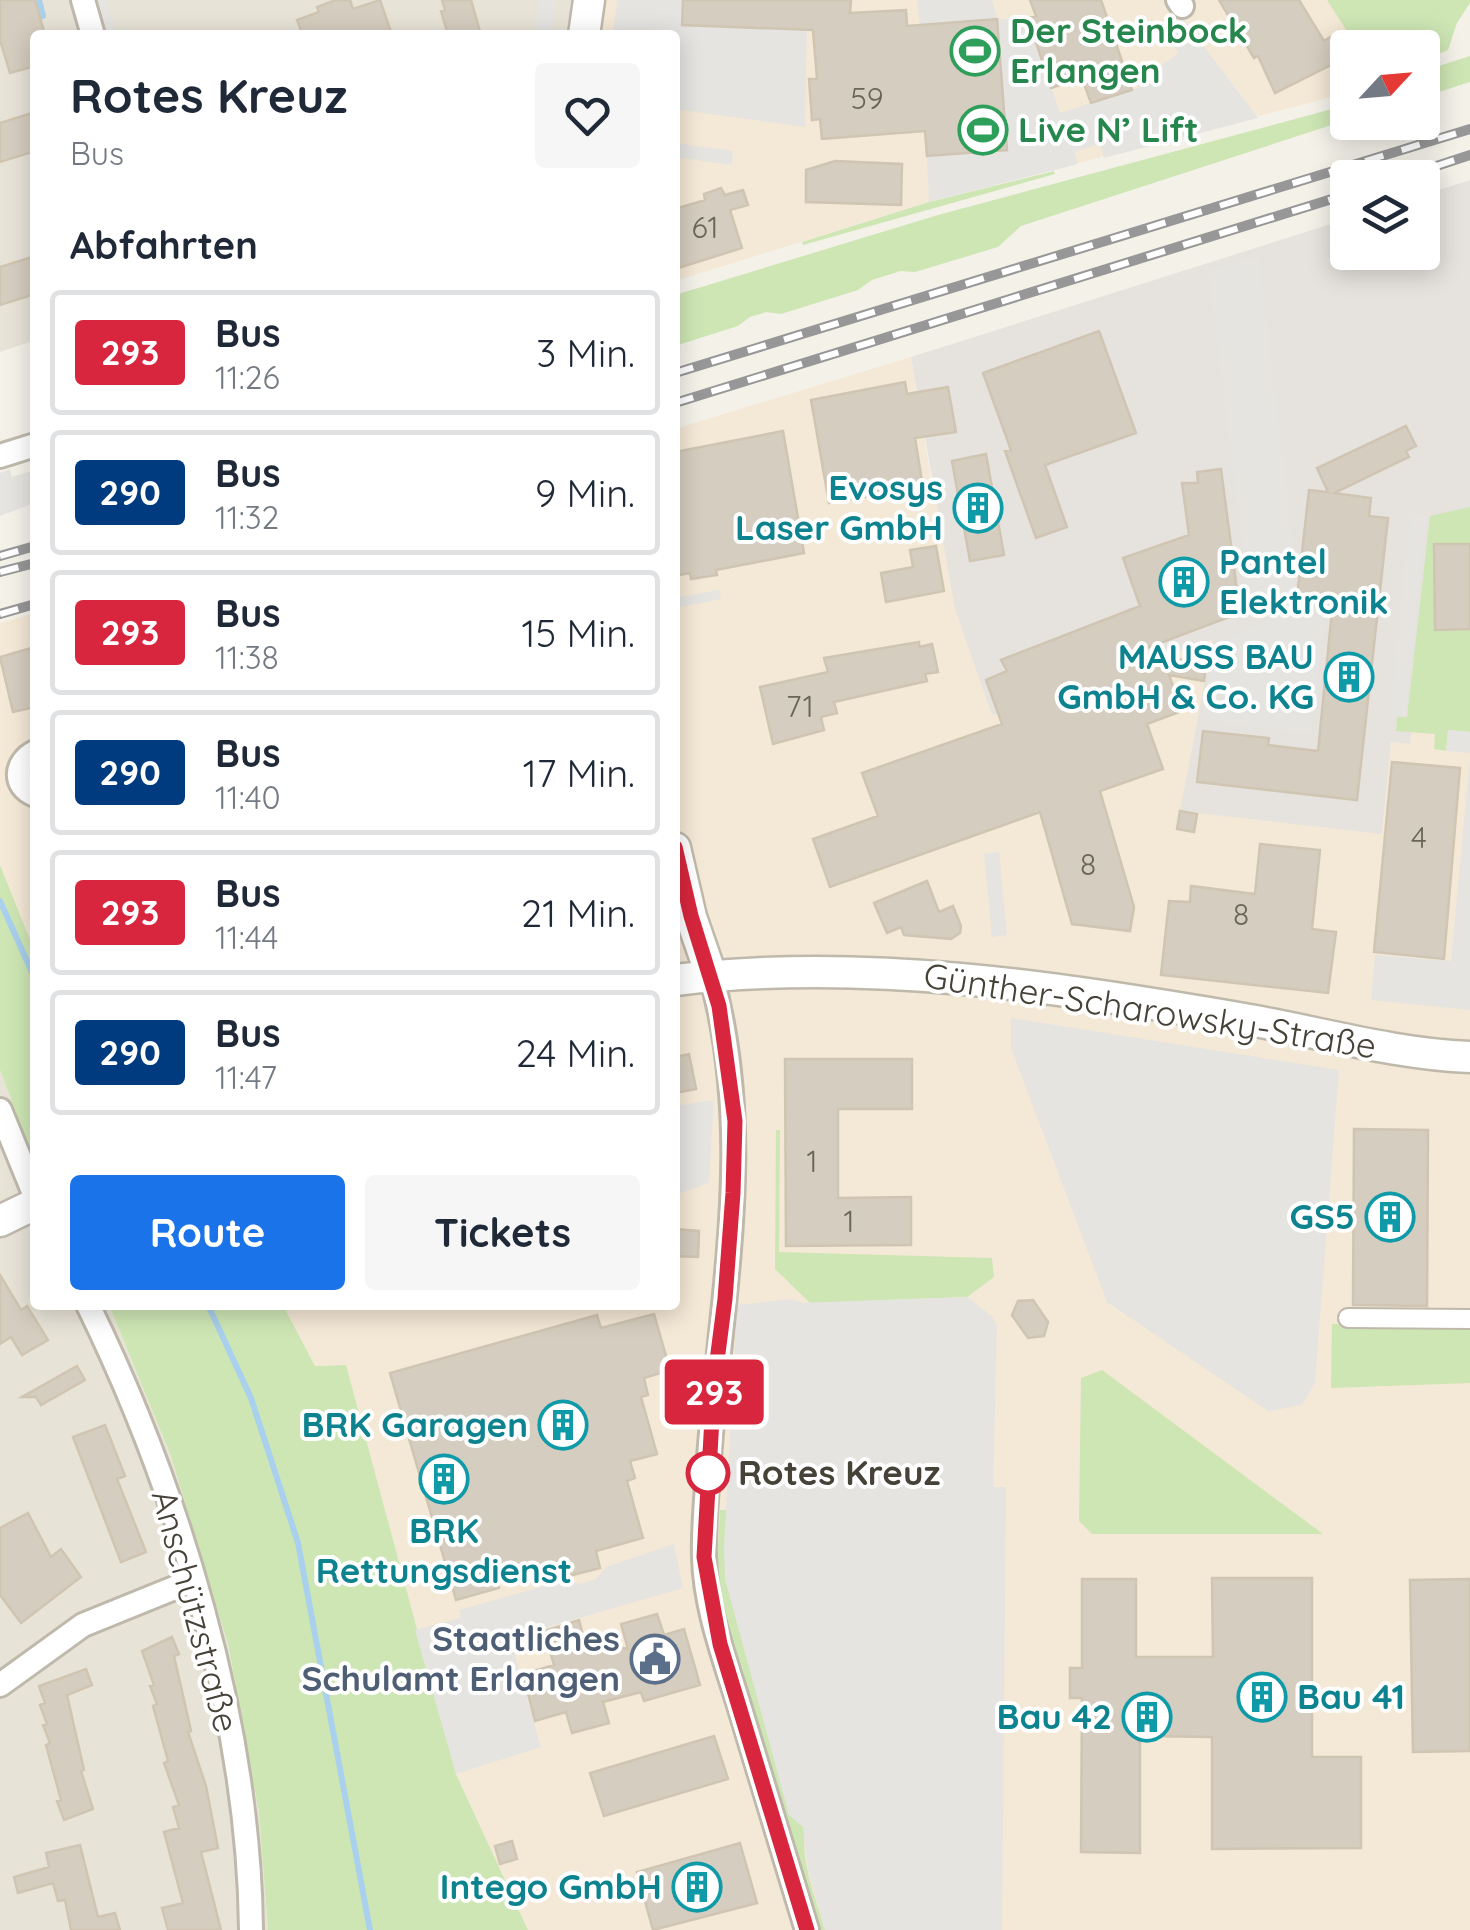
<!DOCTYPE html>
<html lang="de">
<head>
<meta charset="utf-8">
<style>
  body { margin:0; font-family:Quicksand,sans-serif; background:#f6f6f7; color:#1f2937; height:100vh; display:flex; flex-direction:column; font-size:38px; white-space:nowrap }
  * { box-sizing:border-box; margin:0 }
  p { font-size:32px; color:#747a83 }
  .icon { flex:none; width:55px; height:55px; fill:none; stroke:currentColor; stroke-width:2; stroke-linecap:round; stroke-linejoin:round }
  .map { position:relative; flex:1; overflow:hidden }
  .details { position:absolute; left:30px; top:30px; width:650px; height:1280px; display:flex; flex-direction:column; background:#fff; border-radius:10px; box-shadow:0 5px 25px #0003 }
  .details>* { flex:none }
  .badge { padding:0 20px; border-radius:8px; font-size:35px; line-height:65px }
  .needle { width:65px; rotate:64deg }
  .fabs { position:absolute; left:1330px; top:30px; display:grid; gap:20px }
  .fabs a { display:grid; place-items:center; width:110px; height:110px; border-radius:10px; background:#fff; box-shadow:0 5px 25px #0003; font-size:50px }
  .map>.badge { position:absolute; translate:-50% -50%; box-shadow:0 0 0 5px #fff }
  h2 { padding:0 40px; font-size:38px; line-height:90px }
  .round { display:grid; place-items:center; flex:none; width:105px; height:105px; border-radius:10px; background:#f6f6f7 }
  .head { display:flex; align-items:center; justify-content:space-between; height:170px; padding:0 40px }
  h1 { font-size:48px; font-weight:800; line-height:75px }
  .action { display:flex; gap:20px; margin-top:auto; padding:20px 40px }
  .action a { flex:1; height:115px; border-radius:10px; background:#1a73e8; color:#fff; font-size:40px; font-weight:800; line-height:115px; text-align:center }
  .action a+a { background:#f6f6f7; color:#1f2937 }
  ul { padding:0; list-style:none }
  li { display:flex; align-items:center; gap:30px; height:125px; margin:0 20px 15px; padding:0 20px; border:5px solid #e0e1e3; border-radius:10px }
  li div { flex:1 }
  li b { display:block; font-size:38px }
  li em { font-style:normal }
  li .badge { min-width:110px; font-weight:700; text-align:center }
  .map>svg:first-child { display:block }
  .residential { fill:#e8e3d7 }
  .commercial { fill:#f4e8d6 }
  .industrial { fill:#e6e3de }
  .green { fill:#cee6b4 }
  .parking { fill:#e5e4e1 }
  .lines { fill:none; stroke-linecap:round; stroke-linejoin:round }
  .stream { stroke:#a9d0ed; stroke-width:6 }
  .building { fill:#d5cdbf; stroke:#d0c5b2; stroke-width:2.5 }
  .pedestrian-casing { stroke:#bfb9ac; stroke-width:22 }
  .minor-casing { stroke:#bfb9ac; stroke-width:28 }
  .tertiary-casing { stroke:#bfb9ac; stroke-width:35 }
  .pedestrian { stroke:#fff; stroke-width:18 }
  .minor { stroke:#fff; stroke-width:22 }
  .tertiary { stroke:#fff; stroke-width:30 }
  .rail-casing { stroke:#979797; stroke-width:10 }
  .rail { stroke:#fff; stroke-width:6; stroke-dasharray:19; stroke-linecap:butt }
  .line-casing { stroke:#fff; stroke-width:22 }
  .line { stroke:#d7263d; stroke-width:15 }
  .stop-dot { fill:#fff; stroke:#d7263d; stroke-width:5 }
  .labels { text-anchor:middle; stroke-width:8; stroke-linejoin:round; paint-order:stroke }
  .number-label { font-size:30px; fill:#6a655a }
  .leisure-label { font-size:35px; font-weight:bold; fill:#27864d; stroke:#fff; text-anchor:start }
  .culture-label { font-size:35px; font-weight:bold; fill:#0d838f; stroke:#fff; text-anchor:end }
  .street-label { font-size:35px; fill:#474238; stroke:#fff }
  .stop-label { font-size:35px; font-weight:bold; fill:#474238; stroke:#fff; text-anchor:start }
  .service-label { font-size:35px; font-weight:bold; fill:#4e5e75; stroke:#fff; text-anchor:end }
</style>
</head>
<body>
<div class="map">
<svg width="1470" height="1930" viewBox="0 0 1470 1930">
  <rect width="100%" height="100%" fill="#f4f1e9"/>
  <path class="residential" d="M 0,0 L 591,0 L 586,35 L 35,35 L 35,340 L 0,352 Z
    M 0,1070 L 35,1163 L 35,1305 L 109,1305 L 171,1456 L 209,1573 L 228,1644 L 259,1813 L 268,1930 L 0,1930 Z"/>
  <path class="commercial" d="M 591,0 L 1327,0 L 1357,47 L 1348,48 L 1347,93 L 929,202 L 675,281 L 675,35 L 586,35 Z
    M 911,357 L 934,496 L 1214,639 L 1360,831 L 1382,833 L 1391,742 L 1410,743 L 1434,522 L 1470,512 L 1470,1930 L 528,1930 L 456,1774 L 346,1365 L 315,1366 L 283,1305 L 675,1305 L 675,429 Z
    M 35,613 L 35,952 L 0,865 L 0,623 Z"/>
  <path class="industrial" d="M 1470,180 L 1470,512 L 1434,522 L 1410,744 L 1391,742 L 1382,834 L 1180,811 L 1213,639 L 992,715 L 955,609 L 911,357 L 1347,219 L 1348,252 L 1422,252 L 1423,195 Z"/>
  <path class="green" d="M 1327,0 L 1470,0 L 1470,3 L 1457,23 L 1448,50 L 1423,60 L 1422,48 L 1357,47 Z
    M 1470,56 L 1470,82 L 1423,97 L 1423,71 Z
    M 1347,105 L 1347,120 L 1021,226 L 998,247 L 915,272 L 901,271 L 872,280 L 858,290 L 781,314 L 766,312 L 750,317 L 738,326 L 675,346 L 675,295 L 938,215 Z
    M 1054,171 L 1055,174 L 803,245 L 802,242 L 929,202 Z
    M 1470,507 L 1470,544 L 1434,545 L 1435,629 L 1470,629 L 1470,732 L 1448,730 L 1446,751 L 1434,749 L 1435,734 L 1396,731 L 1397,717 L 1407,717 L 1430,516 Z
    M 0,865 L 35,952 L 35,1163 L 0,1070 Z
    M 776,1130 L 780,1130 L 779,1252 L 992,1258 L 994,1277 L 967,1297 L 810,1303 L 775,1269 Z
    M 109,1305 L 283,1305 L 315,1366 L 346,1365 L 456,1774 L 528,1930 L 268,1930 L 259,1813 L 228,1644 L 171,1456 Z
    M 1332,1324 L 1470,1326 L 1470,1383 L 1331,1388 Z
    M 1102,1370 L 1323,1534 L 1092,1534 L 1079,1521 L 1081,1378 Z
    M 720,1510 L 729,1510 L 810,1813 C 794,1847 815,1895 825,1930 L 819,1930 L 724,1610 L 717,1564 Z"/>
  <path class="parking" d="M 92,0 L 107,0 L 117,35 L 102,35 Z
    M 539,0 L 556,0 L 551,35 L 534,35 Z
    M 617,0 L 683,0 L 683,25 L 807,29 L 805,127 L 675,109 L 675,35 L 613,35 Z
    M 917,0 L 992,0 L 997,19 L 1028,18 L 1060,113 L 1153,83 L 1150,73 L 1179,53 L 1161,30 L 1182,17 L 1258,118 L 1104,158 L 1100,144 L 1074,152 L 1078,164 L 929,202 L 927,156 L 1007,150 L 920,25 Z
    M 675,143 L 733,151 L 732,165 L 675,157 Z
    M 1258,256 L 1288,503 L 1295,583 L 1292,614 L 1324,618 L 1311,734 L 1201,719 L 1216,643 L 1268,620 L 1268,615 L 1252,616 L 1209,270 Z
    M 10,469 L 12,477 L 35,470 L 35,503 L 0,516 L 0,473 Z
    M 1411,515 L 1426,517 L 1405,715 L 1390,715 Z
    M 719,590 L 721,599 L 675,608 L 675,598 Z
    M 1448,730 L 1470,732 L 1470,753 L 1446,751 Z
    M 1470,758 L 1470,1010 L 1371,1000 L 1375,955 L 1451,961 Z
    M 999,852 L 1007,935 L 992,937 L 984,854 Z
    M 1011,1018 L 1339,1070 L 1315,1383 L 1302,1405 L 1268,1411 L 1107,1302 L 1011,1048 Z
    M 714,1100 L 709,1183 L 675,1195 L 675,1106 Z
    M 967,1297 L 992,1316 L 997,1326 L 993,1487 L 1006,1487 L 1002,1930 L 825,1930 L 808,1870 L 803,1827 L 789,1815 L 725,1579 L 724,1547 L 737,1305 L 792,1299 L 802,1303 Z
    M 674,1544 L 683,1588 L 510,1638 L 541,1747 L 456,1774 L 415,1630 L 461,1618 L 459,1610 L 563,1581 L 580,1584 L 596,1579 L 606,1567 Z"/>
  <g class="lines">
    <path class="stream" d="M 39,0 L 43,16
      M 0,901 L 35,979
      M 208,1305 L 251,1398 L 298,1543 L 370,1930"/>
  </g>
  <path class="building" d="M 0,0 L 35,0 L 45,35 L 35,35 L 35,66 L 10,73 L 0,40 Z
    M 336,0 L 350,0 L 353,9 L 380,0 L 391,32 L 381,35 L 303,35 L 297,20 L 319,12 L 317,7 Z
    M 442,0 L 471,0 L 481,35 L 448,35 L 441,11 L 445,10 Z
    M 683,0 L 851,0 L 850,13 L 906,10 L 907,26 L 997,19 L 1007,150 L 927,156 L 925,131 L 822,139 L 820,119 L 812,120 L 809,79 L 817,79 L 813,30 L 682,25 Z
    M 1030,0 L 1101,0 L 1132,90 L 1091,103 L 1082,78 L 1051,88 L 1028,18 L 1036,16 Z
    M 1219,0 L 1299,0 L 1324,41 L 1332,36 L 1345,58 L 1275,93 L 1258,56 L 1254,58 Z
    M 35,112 L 35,151 L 0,162 L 0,123 Z
    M 835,161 L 902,164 L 901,205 L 806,202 L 806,170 Z
    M 721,188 L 725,195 L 743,190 L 748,205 L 730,210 L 742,248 L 675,269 L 675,209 L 705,200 L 704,194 Z
    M 35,256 L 35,294 L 0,305 L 0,267 Z
    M 1099,331 L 1136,433 L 1045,465 L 1067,527 L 1036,538 L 1005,451 L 1011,450 L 983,373 Z
    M 905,382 L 907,394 L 948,387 L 956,432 L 915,438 L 923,487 L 829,503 L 811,400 Z
    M 1406,426 L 1416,446 L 1406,451 L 1409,457 L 1334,493 L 1371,498 L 1369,516 L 1388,518 L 1357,800 L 1197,782 L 1203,731 L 1269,738 L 1268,745 L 1318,751 L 1333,601 L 1297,597 L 1309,490 L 1328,492 L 1317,468 Z
    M 783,431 L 804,553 L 716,570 L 717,575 L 691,579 L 690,573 L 675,576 L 675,452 Z
    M 986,454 L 1004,555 L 970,561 L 952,461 Z
    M 1221,469 L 1240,613 L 1136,652 L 1206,664 L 1204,681 L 1169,675 L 1182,711 L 1147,724 L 1163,769 L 1100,791 L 1134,907 L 1130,931 L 1072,924 L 1040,812 L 830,887 L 813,839 L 878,816 L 862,773 L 1002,724 L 986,680 L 1007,671 L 1001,660 L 1140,606 L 1123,558 L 1189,535 L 1182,483 L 1198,483 L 1197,472 Z
    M 1434,544 L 1470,544 L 1470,629 L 1435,630 Z
    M 936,546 L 944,591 L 886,602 L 881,573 L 913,567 L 910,550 Z
    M 919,642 L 919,647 L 932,644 L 938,672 L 925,674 L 927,681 L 834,702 L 837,713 L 821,717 L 824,730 L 773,744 L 760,687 L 828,672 L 824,658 Z
    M 35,647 L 35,707 L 13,712 L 0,657 Z
    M 1392,762 L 1460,768 L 1444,959 L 1374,952 Z
    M 1180,811 L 1197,814 L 1194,832 L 1177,829 Z
    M 1260,844 L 1320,850 L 1312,929 L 1336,932 L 1328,993 L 1161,975 L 1169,901 L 1190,902 L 1191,886 L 1255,894 Z
    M 927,881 L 939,912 L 953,906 L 961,926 L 960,933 L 951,939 L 904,935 L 901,927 L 887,933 L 874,903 Z
    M 689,1054 L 696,1089 L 675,1093 L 675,1057 Z
    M 785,1059 L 912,1059 L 912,1109 L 838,1109 L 838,1198 L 911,1197 L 911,1245 L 786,1246 Z
    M 1354,1129 L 1428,1130 L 1427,1306 L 1353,1305 Z
    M 675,1229 L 699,1231 L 698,1257 L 675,1256 Z
    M 0,1275 L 21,1310 L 27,1306 L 48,1340 L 22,1355 L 11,1337 L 0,1344 Z
    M 1033,1300 L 1048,1322 L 1044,1336 L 1028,1338 L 1012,1315 L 1018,1301 Z
    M 654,1314 L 670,1370 L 644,1378 L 648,1395 L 641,1397 L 657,1454 L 630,1461 L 635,1478 L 627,1481 L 643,1538 L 596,1551 L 600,1568 L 569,1576 L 565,1560 L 496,1579 L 499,1588 L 456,1600 L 390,1373 L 597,1315 L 601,1328 Z
    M 77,1366 L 85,1380 L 50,1400 L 41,1405 L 36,1397 L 22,1397 Z
    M 105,1425 L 125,1476 L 117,1479 L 146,1552 L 121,1562 L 73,1437 Z
    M 28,1513 L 51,1557 L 61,1549 L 81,1577 L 21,1623 L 0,1595 L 0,1528 Z
    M 1212,1578 L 1312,1578 L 1312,1757 L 1361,1757 L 1361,1848 L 1212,1849 L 1212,1737 L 1140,1736 L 1140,1853 L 1081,1852 L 1082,1698 L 1070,1698 L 1070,1668 L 1082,1668 L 1082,1579 L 1136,1579 L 1136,1657 L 1213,1657 Z
    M 1470,1579 L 1470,1751 L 1413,1752 L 1410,1580 Z
    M 657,1614 L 664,1635 L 684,1629 L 700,1685 L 644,1701 L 641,1692 L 603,1702 L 609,1723 L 572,1733 L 566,1712 L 535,1721 L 523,1674 L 554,1665 L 544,1631 L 579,1620 L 587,1650 L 605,1644 L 628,1649 L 621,1624 Z
    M 172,1637 L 179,1654 L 174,1656 L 191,1731 L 188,1732 L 206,1786 L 218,1848 L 201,1852 L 221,1930 L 168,1930 L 162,1908 L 183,1903 L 164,1832 L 179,1828 L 173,1807 L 179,1805 L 164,1763 L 168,1761 L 153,1706 L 157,1704 L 150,1686 L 154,1685 L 142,1651 Z
    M 86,1669 L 92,1685 L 67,1695 L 84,1770 L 81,1771 L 93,1809 L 64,1820 L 57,1801 L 61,1800 L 46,1745 L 50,1743 L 43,1725 L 47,1724 L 40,1705 L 45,1703 L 39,1686 Z
    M 714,1736 L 728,1779 L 604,1816 L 590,1773 Z
    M 512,1841 L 517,1859 L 500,1864 L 495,1846 Z
    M 740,1843 L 757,1903 L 653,1930 L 637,1872 Z
    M 80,1845 L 98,1917 L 115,1913 L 120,1930 L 71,1930 L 65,1900 L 58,1901 L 53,1883 L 18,1893 L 14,1877 L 49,1867 L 46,1853 Z"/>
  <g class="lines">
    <g class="pedestrian-casing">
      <path id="pedestrian" d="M 1348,1318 L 1470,1319"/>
    </g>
    <g class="minor-casing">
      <path id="minor" d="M 83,0 L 93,35
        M 1178,0 L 1182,6
        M 0,456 L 35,445
        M 35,752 C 15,762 12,786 35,795
        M 711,975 C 756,1138 721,1294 709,1458 C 707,1491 703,1525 704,1557 C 705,1609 726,1662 741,1712 C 763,1785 785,1857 807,1930
        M 0,1110 L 35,1196
        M 88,1305 C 179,1491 249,1723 251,1930
        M 0,1685 L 83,1625 L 194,1580"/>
    </g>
    <g class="tertiary-casing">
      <path id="tertiary" d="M 584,35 L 589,0
        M 675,848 L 691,917 L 711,975
        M 675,980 C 867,957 1055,987 1244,1019 C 1319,1032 1394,1054 1470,1057
        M 0,1221 L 35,1204"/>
    </g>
    <use href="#pedestrian" class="pedestrian"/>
    <use href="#minor" class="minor"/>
    <use href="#tertiary" class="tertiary"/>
    <g class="rail-casing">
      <path id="rail" d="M 1400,178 L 1470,155
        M 675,373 L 1470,129
        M 675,403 L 1348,194
        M 0,556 L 35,546
        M 0,572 L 35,563
        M 0,614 L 35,604"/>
    </g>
    <use href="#rail" class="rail"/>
  </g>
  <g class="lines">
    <g class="line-casing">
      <path id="line" d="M 675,847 L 691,916 L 719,1006 L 735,1121 L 733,1193 L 725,1299 L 714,1384 L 704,1557 L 720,1644 L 807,1930"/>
    </g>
    <use href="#line" class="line"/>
  </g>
  <defs>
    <g id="stadium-ring" transform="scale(2.5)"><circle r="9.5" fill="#fff" stroke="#2e9e5b" stroke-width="1.5"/><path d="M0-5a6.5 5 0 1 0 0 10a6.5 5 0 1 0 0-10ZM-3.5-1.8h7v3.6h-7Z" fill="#2e9e5b"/></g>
    <g id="building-ring" transform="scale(2.5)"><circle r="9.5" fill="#fff" stroke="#0f9aa8" stroke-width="1.5"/><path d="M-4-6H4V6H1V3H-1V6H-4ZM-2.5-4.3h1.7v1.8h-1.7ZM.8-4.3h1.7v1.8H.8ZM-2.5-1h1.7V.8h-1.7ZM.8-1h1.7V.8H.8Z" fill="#0f9aa8"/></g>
    <g id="civic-ring" transform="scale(2.5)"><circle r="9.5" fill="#fff" stroke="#5c6f8a" stroke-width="1.5"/><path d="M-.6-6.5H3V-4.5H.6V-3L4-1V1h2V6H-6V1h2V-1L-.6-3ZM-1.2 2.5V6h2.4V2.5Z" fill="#5c6f8a"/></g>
  </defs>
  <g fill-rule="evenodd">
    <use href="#stadium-ring" x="975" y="51"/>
    <use href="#stadium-ring" x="983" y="130"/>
    <use href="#building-ring" x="978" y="508"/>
    <use href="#building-ring" x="1184" y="582"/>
    <use href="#building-ring" x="1349" y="677"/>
    <use href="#building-ring" x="1390" y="1217"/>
    <use href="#building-ring" x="563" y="1425"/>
    <use href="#building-ring" x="444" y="1479"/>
    <use href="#civic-ring" x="655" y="1659"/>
    <use href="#building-ring" x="1262" y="1697"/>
    <use href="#building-ring" x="1147" y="1717"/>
    <use href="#building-ring" x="697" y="1887"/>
  </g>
  <circle class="stop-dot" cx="708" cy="1473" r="20"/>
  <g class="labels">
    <g class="number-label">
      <text x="867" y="109">59</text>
      <text x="705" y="238">61</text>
      <text x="800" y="717">71</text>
      <text x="1419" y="848">4</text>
      <text x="1088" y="875">8</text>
      <text x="1241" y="925">8</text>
      <text x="812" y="1172">1</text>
      <text x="849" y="1232">1</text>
    </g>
    <g class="leisure-label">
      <text x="1010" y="43">Der Steinbock<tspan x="1010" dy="40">Erlangen</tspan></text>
      <text x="1018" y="142">Live N’ Lift</text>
    </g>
    <g class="culture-label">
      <text x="943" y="500">Evosys<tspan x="943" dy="40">Laser GmbH</tspan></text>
      <text x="1219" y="574" text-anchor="start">Pantel<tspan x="1219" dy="40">Elektronik</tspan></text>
      <text x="1314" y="669">MAUSS BAU<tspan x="1314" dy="40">GmbH &amp; Co. KG</tspan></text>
      <text x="1355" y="1229">GS5</text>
      <text x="528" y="1437">BRK Garagen</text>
      <text x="444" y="1543" text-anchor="middle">BRK<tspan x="444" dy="40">Rettungsdienst</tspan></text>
      <text x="1297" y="1709" text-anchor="start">Bau 41</text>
      <text x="1112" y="1729">Bau 42</text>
      <text x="662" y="1899">Intego GmbH</text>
    </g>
    <g class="street-label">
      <text transform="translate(1150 1011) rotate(9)" y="12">Günther-Scharowsky-Straße</text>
      <text transform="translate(195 1611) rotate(75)" y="12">Anschützstraße</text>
    </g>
    <g class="stop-label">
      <text x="738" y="1485">Rotes Kreuz</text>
    </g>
    <g class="service-label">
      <text x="620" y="1651">Staatliches<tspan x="620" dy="40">Schulamt Erlangen</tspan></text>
    </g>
  </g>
</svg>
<div class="fabs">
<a><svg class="needle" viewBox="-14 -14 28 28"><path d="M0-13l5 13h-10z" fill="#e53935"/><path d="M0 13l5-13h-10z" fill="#747a83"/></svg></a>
<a><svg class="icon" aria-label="layers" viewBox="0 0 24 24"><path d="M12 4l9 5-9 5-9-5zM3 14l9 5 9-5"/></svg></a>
</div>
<b class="badge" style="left:714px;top:1392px;background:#d7263d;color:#fff">293</b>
<section class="details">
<div class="head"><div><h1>Rotes Kreuz</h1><p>Bus</p></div><a class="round"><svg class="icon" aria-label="heart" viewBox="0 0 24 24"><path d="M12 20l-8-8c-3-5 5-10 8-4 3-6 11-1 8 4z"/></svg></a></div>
<h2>Abfahrten</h2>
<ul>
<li><span class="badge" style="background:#d7263d;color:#fff">293</span><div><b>Bus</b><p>11:26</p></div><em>3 Min.</em></li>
<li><span class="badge" style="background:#003b80;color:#fff">290</span><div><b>Bus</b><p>11:32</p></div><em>9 Min.</em></li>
<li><span class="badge" style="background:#d7263d;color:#fff">293</span><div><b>Bus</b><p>11:38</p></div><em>15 Min.</em></li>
<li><span class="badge" style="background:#003b80;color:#fff">290</span><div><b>Bus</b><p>11:40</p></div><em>17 Min.</em></li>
<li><span class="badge" style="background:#d7263d;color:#fff">293</span><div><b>Bus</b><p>11:44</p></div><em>21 Min.</em></li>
<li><span class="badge" style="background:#003b80;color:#fff">290</span><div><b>Bus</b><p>11:47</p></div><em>24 Min.</em></li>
</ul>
<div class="action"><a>Route</a><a>Tickets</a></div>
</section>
</div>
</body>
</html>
